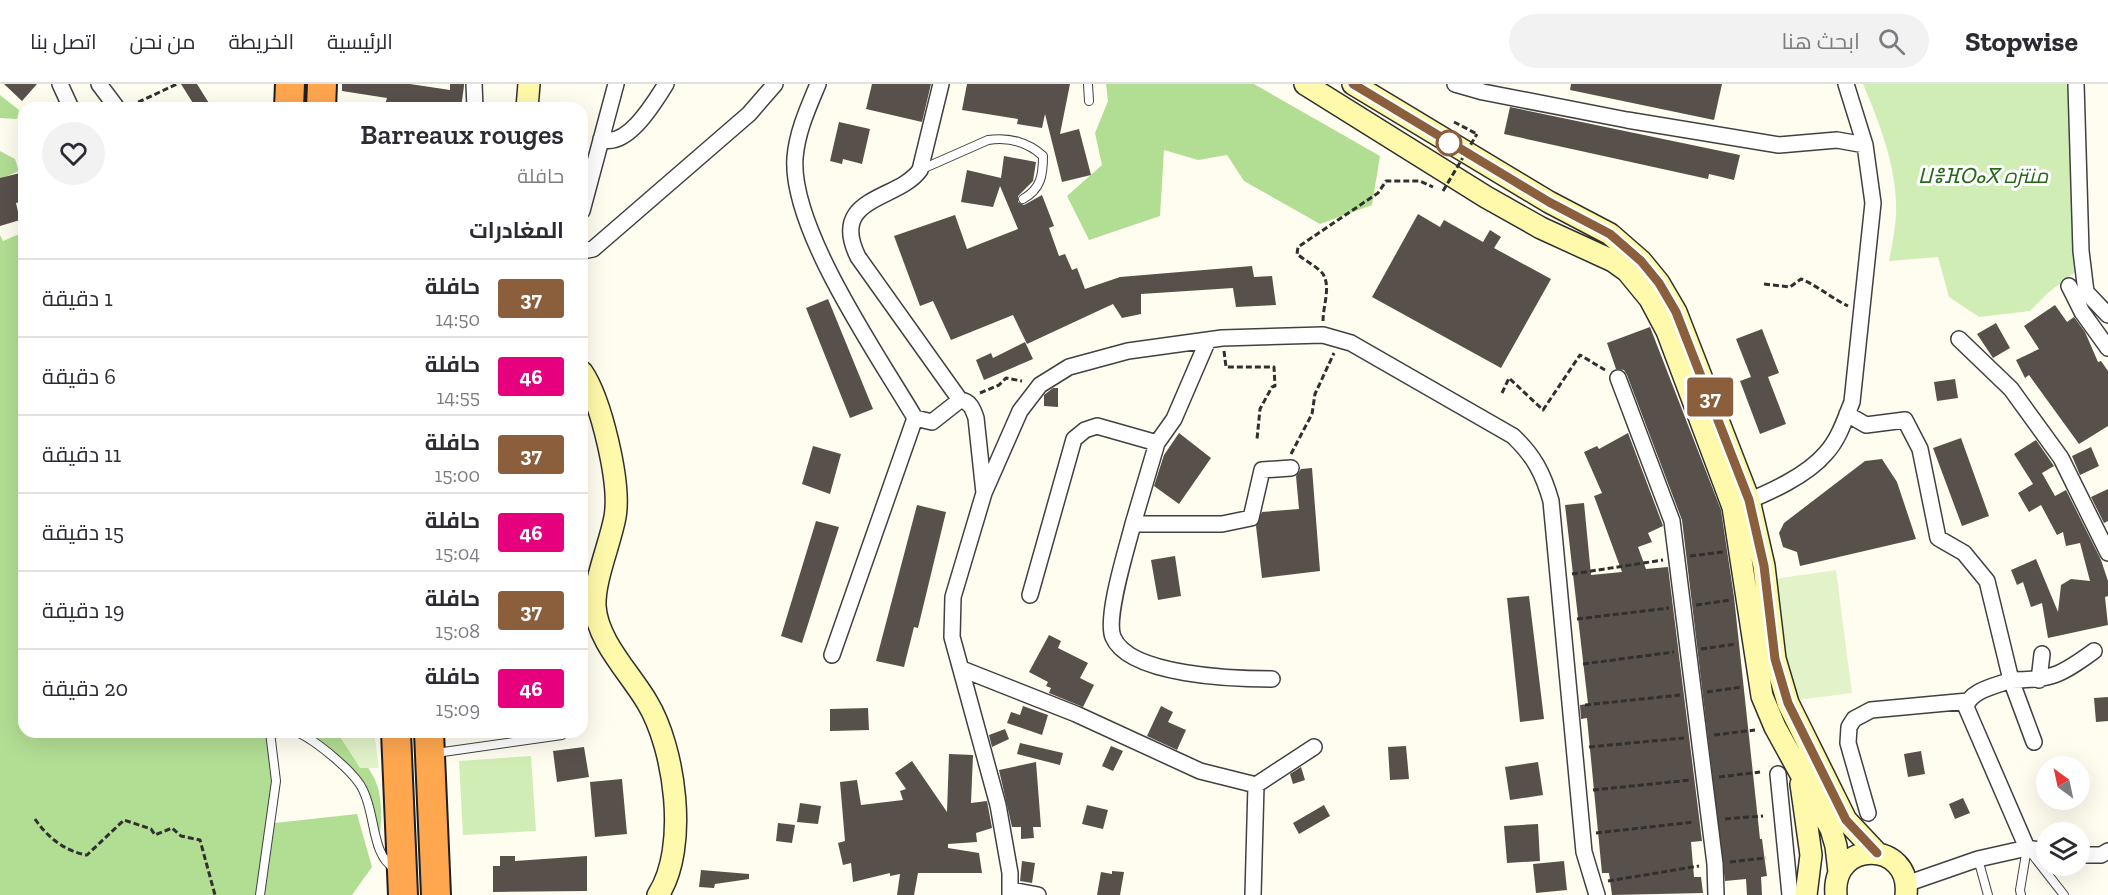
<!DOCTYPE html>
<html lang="ar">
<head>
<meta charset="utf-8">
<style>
  body { margin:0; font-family:"Zilla Slab",Cairo,"Noto Sans Tifinagh",serif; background:#f2f2f3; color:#2b2b33; direction:rtl; height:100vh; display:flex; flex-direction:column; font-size:22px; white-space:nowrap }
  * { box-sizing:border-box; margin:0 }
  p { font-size:20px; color:#7c7c81 }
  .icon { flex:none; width:33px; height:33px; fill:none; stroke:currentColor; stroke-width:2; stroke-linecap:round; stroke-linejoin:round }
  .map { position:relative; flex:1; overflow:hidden; direction:ltr }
  .sheet { position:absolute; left:18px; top:18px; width:570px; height:636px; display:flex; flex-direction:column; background:#fff; border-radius:18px; box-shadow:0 6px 24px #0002; direction:rtl }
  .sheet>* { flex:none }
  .badge { padding:0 12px; border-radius:4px; font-size:21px; line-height:39px }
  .needle { width:39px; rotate:327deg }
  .controls { position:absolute; left:2036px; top:672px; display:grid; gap:12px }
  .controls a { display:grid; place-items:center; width:54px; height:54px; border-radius:50%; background:#fff; box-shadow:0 6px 24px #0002; font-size:30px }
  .map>.badge { position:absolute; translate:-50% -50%; box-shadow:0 0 0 3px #fff }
  h2 { padding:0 24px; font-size:22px; line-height:54px }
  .round { display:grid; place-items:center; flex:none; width:63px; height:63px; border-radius:32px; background:#f2f2f3 }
  .summary { display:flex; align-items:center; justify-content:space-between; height:102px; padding:0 24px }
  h1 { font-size:28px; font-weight:600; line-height:45px }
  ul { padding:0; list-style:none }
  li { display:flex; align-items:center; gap:18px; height:78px; padding:0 24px; border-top:2px solid #e1e1e2 }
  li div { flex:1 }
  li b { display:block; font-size:22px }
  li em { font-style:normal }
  li .badge { min-width:66px; font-weight:700; text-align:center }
  header { display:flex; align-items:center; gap:36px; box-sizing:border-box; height:84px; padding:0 30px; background:#fff; border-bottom:2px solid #e1e1e2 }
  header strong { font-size:28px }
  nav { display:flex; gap:33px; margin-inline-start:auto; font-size:21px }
  .search { width:420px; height:54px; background:#f2f2f3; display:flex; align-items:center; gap:15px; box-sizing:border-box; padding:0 21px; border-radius:33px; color:#7c7c81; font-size:22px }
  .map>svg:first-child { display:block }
  .green { fill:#d0edb6 }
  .forest { fill:#b2de94 }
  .pitch { fill:#e2f3c9 }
  .building { fill:#58504a }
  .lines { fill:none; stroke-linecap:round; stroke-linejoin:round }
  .lane-casing { stroke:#414141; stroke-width:10 }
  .street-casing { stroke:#414141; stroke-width:18 }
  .secondary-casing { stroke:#303030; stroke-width:24 }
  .highway-casing { stroke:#1f1f1f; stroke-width:32 }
  .path { stroke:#303030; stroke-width:3; stroke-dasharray:6 3; stroke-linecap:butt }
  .lane { stroke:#fff; stroke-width:8 }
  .street { stroke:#fff; stroke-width:15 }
  .secondary { stroke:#fff9ab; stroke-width:21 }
  .highway { stroke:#fea74f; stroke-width:28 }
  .path-bridge { stroke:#303030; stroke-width:3; stroke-dasharray:6 3; stroke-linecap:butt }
  .line-casing { stroke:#fff; stroke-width:14 }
  .line { stroke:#8b5e3c; stroke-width:9 }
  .stop-dot { fill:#fff; stroke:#8b5e3c; stroke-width:3 }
  .labels { text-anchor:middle; stroke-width:6; stroke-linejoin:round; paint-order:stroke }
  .park-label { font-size:21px; font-style:italic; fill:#276b1a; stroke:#fff }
</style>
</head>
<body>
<header>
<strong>Stopwise</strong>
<div class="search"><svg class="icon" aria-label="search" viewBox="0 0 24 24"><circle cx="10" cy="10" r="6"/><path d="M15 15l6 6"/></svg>ابحث هنا</div>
<nav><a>الرئيسية</a><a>الخريطة</a><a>من نحن</a><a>اتصل بنا</a></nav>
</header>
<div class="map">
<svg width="2108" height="811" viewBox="0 0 2108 811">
  <rect width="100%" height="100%" fill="#fffdf0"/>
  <path class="green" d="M 1863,0 L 2074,0 L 2075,188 L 2049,208 L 2030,227 L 1979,233 L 1949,213 L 1938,173 L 1889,177 C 1892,162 1895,146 1896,131 C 1898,86 1880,40 1863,0 Z
    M 531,672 L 536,747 L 463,751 L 459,677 Z"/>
  <path class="forest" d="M 1106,0 L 1254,0 L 1380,72 L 1372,121 L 1320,140 L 1244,97 L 1227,71 L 1198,76 L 1164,66 L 1160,132 L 1089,156 L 1067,112 L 1102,81 L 1095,49 L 1108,17 Z
    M 0,11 L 19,26 L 17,35 L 0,34 Z
    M 0,67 L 15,75 L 19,87 L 0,95 Z
    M 24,148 L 24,648 L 272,648 L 275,739 L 357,730 L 372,783 L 352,811 L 0,811 L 0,151 L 3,157 Z
    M 300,648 L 334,648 C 377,687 386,701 379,759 L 352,689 Z"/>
  <path class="pitch" d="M 1836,486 L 1852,609 L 1790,617 L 1774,495 Z
    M 337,648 L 374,648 L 379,684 L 360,684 Z"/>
  <path class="building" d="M 4,0 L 37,0 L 22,17 Z
    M 181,0 L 197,0 L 212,24 L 196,24 Z
    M 342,0 L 410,0 L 450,6 L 450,0 L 464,0 L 464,2 L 461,24 L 384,24 L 387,14 L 342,7 Z
    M 872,0 L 931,0 L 922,38 L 866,25 Z
    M 967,0 L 1070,0 L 1060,50 L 1079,45 L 1091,91 L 1062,98 L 1045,30 L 1042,44 L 1017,40 L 1018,35 L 962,26 Z
    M 1571,0 L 1722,0 L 1714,36 L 1570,6 Z
    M 1510,23 L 1740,71 L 1734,96 L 1709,90 L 1708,95 L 1504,50 Z
    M 839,38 L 870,45 L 862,80 L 843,75 L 842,80 L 830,77 Z
    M 1004,72 L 1036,78 L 1033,97 L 1018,112 L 1018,118 L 1024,121 L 1042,111 L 1054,142 L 1049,144 L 1059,172 L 1065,170 L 1072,186 L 1077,184 L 1085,205 L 1120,193 L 1252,182 L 1254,193 L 1272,192 L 1276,221 L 1236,223 L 1233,204 L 1141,210 L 1141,230 L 1122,234 L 1113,220 L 1027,260 L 1013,231 L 951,256 L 933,217 L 920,222 L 894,152 L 955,131 L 967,165 L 1018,145 L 1000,102 L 993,123 L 961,118 L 967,86 L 1001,94 Z
    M 24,88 L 24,117 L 16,119 L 20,136 L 0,142 L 0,94 Z
    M 1418,130 L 1440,143 L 1444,136 L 1483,158 L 1490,146 L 1501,153 L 1494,164 L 1551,195 L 1501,284 L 1372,213 Z
    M 828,215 L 873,325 L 850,334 L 806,224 Z
    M 2055,221 L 2067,238 L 2074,233 L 2085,248 L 2098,278 L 2101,277 L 2108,287 L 2108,342 L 2079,360 L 2029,291 L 2025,294 L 2016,276 L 2039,265 L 2024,242 Z
    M 1996,239 L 2010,264 L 1993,274 L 1977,250 Z
    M 1650,243 L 1721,426 L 1734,513 L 1760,755 L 1762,755 L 1765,778 L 1767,792 L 1761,793 L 1762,811 L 1747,811 L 1746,795 L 1725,797 L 1682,436 L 1627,291 L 1624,286 L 1616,285 L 1607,259 Z
    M 1762,245 L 1779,289 L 1768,293 L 1786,340 L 1760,350 L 1740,297 L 1751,293 L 1736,255 Z
    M 1025,258 L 1033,275 L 984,296 L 976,276 L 991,269 L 993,274 Z
    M 1955,295 L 1958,314 L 1937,317 L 1934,298 Z
    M 1053,304 L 1058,304 L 1058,323 L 1044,322 L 1044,311 Z
    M 1179,349 L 1211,374 L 1179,420 L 1154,402 L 1164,371 Z
    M 1628,349 L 1662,439 L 1663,442 L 1648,449 L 1652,458 L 1638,463 L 1646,485 L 1668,483 L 1702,757 L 1691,758 L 1694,793 L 1701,793 L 1703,809 L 1612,811 L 1609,789 L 1602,789 L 1587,634 L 1581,635 L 1580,621 L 1588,620 L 1565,421 L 1584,419 L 1591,491 L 1622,488 L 1594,412 L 1602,409 L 1584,368 L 1597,362 L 1599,365 Z
    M 1961,354 L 1989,432 L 1962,442 L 1933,364 Z
    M 2036,356 L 2054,382 L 2042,389 L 2055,412 L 2066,406 L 2101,476 L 2108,497 L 2108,512 L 2105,513 L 2108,541 L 2048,554 L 2042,519 L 2031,523 L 2023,498 L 2017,501 L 2011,486 L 2036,475 L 2058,528 L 2061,501 L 2071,495 L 2090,497 L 2080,459 L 2066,462 L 2063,448 L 2057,451 L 2041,421 L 2029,428 L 2018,409 L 2033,400 L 2014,370 Z
    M 813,362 L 841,370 L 830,410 L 802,400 Z
    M 2091,363 L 2099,382 L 2080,391 L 2072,372 Z
    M 1882,375 L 1897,398 L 1916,455 L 1800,482 L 1797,468 L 1783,463 L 1779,449 L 1784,439 L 1865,377 Z
    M 1312,384 L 1320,487 L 1262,494 L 1256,442 L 1262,428 L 1299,425 L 1296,392 L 1301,385 Z
    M 2108,405 L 2108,437 L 2104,439 L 2091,413 Z
    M 917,421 L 946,428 L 918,544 L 914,543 L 904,583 L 876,577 Z
    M 816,437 L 839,443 L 802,559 L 781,552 Z
    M 1175,472 L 1181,512 L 1158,516 L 1151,476 Z
    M 1529,512 L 1544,635 L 1520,638 L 1507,514 Z
    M 1049,551 L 1061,557 L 1058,564 L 1088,579 L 1080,594 L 1094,601 L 1083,623 L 1049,609 L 1051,604 L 1046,602 L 1048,598 L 1029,588 Z
    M 2108,613 L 2108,637 L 2096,638 L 2094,614 Z
    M 1023,622 L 1048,631 L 1042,651 L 1007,639 L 1011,628 L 1020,631 Z
    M 1161,622 L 1173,628 L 1168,638 L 1186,646 L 1177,666 L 1147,652 Z
    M 868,624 L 869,646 L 830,647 L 830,625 Z
    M 1005,645 L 1009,655 L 992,663 L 989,651 Z
    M 1020,659 L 1063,669 L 1060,681 L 1017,670 Z
    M 1111,662 L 1123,667 L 1113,687 L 1102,682 Z
    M 1406,662 L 1409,695 L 1390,696 L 1388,663 Z
    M 584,663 L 589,693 L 557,698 L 553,667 Z
    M 1921,667 L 1925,690 L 1908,693 L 1904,670 Z
    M 949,670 L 973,671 L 971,719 L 987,717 L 992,744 L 976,749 L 977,758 L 948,760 L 948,764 L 979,769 L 982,789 L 918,789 L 914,811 L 897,811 L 900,790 L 890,792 L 890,789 L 853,798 L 851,779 L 843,781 L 838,759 L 845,757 L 840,698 L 857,696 L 861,721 L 903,716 L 900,707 L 906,705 L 895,689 L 912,677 L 947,728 Z
    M 1036,678 L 1041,743 L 1033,743 L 1034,754 L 1021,755 L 1021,743 L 1012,743 L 999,686 Z
    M 1538,678 L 1543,711 L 1510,716 L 1505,683 Z
    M 1301,683 L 1305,696 L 1293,700 L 1290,690 Z
    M 622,695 L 627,750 L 595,753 L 590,698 Z
    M 1963,714 L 1970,729 L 1955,735 L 1949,720 Z
    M 800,719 L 821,722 L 818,740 L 797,738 Z
    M 1087,721 L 1108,726 L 1103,745 L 1082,740 Z
    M 1324,721 L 1330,732 L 1299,750 L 1293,739 Z
    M 778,739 L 795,741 L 792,759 L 776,757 Z
    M 1538,740 L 1540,777 L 1507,779 L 1504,742 Z
    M 500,772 L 515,772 L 515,777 L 587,772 L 587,807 L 493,808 L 493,782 L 500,782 Z
    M 1022,777 L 1035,779 L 1032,799 L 1020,797 Z
    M 1564,777 L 1567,806 L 1536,809 L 1533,780 Z
    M 701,786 L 749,790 L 749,795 L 715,800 L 714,804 L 699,803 Z
    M 1112,787 L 1124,788 L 1120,811 L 1097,811 L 1101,788 L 1112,790 Z"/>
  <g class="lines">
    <g class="lane-casing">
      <path id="lane" d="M 1088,0 L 1089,17
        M 920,86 L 988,56 C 1008,53 1028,58 1043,72 C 1043,91 1041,105 1023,115
        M 297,648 C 315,656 355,688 363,706 C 376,731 371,771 395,785
        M 436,669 L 562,651
        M 2028,765 L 2064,811
        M 1978,775 L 1988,811
        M 260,811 L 276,697 L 270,648
        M 2021,811 L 2020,806 L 2027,764"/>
    </g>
    <g class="street-casing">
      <path id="street" d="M 60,0 L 71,24
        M 99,0 L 117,24
        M 474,0 L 475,24
        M 818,0 C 808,24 797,48 795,74 C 790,145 879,273 915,334 L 932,338 L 960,316 C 970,317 973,325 976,334 L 984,409
        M 941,0 L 920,86 C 898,117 828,112 858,173 L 960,316
        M 1455,0 L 1483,8 L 1627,36 L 1779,61 L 1837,56 L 1865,61
        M 2076,0 L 2081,167 L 2086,208 L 2108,231
        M 601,55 C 627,65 654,19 666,0
        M 582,127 L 616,0
        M 582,167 L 593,165 L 749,30 L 775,0
        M 2069,202 L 2082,228 L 2108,264
        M 1959,255 L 2011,305 L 2061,374 L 2108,469
        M 1618,294 L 1672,437 L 1715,780 L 1716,811
        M 1847,330 L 1866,341 L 1905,336 L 1920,365 L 1938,454 L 1964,469 L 1987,497 L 2011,596 C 1996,602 1970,606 1966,623 L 2027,764 L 2046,767
        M 1157,359 L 1133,440 L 1222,440 L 1251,434 L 1262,386 L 1291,384
        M 1741,420 C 1768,409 1807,392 1826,369 C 1839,355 1845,335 1852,318 L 1873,119 L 1865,61 L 1846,0
        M 1133,440 C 1127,464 1105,533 1113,553 C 1129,592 1236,595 1272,595
        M 1030,511 L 1074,355 L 1085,346 L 1097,342 L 1157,359 L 1174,335 L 1208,256
        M 832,571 L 915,334
        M 962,585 L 1076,630 L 1200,687 L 1256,701 L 1314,663
        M 2039,596 L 2042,570
        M 2034,658 L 2011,596 C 2052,596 2061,591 2094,567
        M 1778,690 L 1790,811
        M 1868,729 L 1848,659 L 1849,643 L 1854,635 L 1871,626 L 1968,617
        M 2079,771 L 2101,771 L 2108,767
        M 1906,800 L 1978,775 L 2027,764
        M 1011,806 L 1038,811
        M 1010,811 L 1010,789 L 998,721 L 952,553 L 953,513 L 984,409 L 1020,327 L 1040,301 L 1069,283 L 1128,267 L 1222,254 L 1323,251 L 1351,259 L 1513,352 C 1534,372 1543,389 1551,417 L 1584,768 L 1597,811
        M 1253,811 L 1256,701"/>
    </g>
    <g class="secondary-casing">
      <path id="secondary" d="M 1305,0 L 1486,113 L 1541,144 L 1613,177 L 1627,187 L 1650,215 L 1667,247 L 1733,423 L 1762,612 L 1775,643 L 1831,745 L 1836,762 L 1839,788
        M 1353,0 L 1549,118 L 1610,150 L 1641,177 L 1659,199 L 1676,228 L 1749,416 L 1764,482 L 1775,575 L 1788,619 L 1846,736 L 1877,769
        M 527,24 L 529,0
        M 582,288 C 601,316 621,399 615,433 C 610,460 594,496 595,522 C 597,557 630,589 647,618 C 675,664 689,764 658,811
        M 1801,700 L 1811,771 L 1806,811
        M 1836,811 C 1831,755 1912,756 1906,811"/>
    </g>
    <g class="highway-casing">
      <path id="highway" d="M 289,24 L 290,0
        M 321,24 L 322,0
        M 396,648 L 403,811
        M 429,648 L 436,811"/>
    </g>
    <path class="path" d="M 130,22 L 177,0
      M 1454,38 L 1477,50
      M 1764,200 L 1790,203 L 1801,195 C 1818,202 1831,214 1848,222
      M 1323,237 C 1323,222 1331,203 1323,190 C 1318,183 1304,176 1297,170 L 1298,163 L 1378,109 L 1386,97 L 1420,97 L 1433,103
      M 1224,267 L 1226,283 L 1274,283 L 1275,302 L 1272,303 L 1260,325 L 1257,355
      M 980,309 L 999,301 L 1006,294 L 1022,297
      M 1502,309 L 1509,294 L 1543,326 L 1580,271 L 1605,286
      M 1291,370 L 1312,330 L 1315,310 L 1334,269
      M 1690,472 L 1723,468
      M 1572,490 L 1663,476
      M 1696,521 L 1731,516
      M 1577,535 L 1669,524
      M 1701,565 L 1736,560
      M 1583,580 L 1674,568
      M 1707,608 L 1742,603
      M 1585,621 L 1680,611
      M 1714,651 L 1755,646
      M 1589,663 L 1684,654
      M 1719,693 L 1760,688
      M 1593,706 L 1691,696
      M 35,735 C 47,753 66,768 87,771 L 124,736 L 151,745 L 155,751 L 172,744 L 181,752 L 200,756 L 215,811
      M 1725,735 L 1763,732
      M 1596,749 L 1694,738
      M 1730,778 L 1766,774
      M 1608,797 L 1699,782"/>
    <use href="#lane" class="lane"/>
    <use href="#street" class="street"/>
    <use href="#secondary" class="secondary"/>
    <use href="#highway" class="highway"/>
    <path class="path-bridge" d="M 1443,107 L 1477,50"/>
  </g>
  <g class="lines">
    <g class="line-casing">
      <path id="line" d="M 1353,0 L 1549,118 L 1610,150 L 1641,177 L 1659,199 L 1676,228 L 1749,416 L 1764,482 L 1775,575 L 1788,619 L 1846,736 L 1877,769"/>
    </g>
    <use href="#line" class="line"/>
  </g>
  <circle class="stop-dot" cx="1449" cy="59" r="12"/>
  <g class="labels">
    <g class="park-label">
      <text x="1983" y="99">ⵡⴻⴼⵔⴰⴳ منتزه</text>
    </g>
  </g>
</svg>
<div class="controls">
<a><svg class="needle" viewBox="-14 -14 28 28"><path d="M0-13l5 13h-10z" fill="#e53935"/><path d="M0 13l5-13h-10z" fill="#7c7c81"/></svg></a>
<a><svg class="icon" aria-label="layers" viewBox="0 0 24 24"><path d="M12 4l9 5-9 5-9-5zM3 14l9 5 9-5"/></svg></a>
</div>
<b class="badge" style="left:1710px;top:313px;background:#8b5e3c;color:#fff">37</b>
<section class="sheet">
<div class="summary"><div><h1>Barreaux rouges</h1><p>حافلة</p></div><a class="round"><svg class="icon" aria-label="heart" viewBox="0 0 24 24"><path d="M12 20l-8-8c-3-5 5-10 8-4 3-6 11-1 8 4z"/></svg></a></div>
<h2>المغادرات</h2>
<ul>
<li><span class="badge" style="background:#8b5e3c;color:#fff">37</span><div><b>حافلة</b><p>14:50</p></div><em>1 دقيقة</em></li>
<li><span class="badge" style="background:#e6007e;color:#fff">46</span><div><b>حافلة</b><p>14:55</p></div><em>6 دقيقة</em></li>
<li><span class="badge" style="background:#8b5e3c;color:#fff">37</span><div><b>حافلة</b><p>15:00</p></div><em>11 دقيقة</em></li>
<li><span class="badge" style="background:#e6007e;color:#fff">46</span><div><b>حافلة</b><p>15:04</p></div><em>15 دقيقة</em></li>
<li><span class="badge" style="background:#8b5e3c;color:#fff">37</span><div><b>حافلة</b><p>15:08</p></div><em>19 دقيقة</em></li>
<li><span class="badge" style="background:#e6007e;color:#fff">46</span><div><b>حافلة</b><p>15:09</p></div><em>20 دقيقة</em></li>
</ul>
</section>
</div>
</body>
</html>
